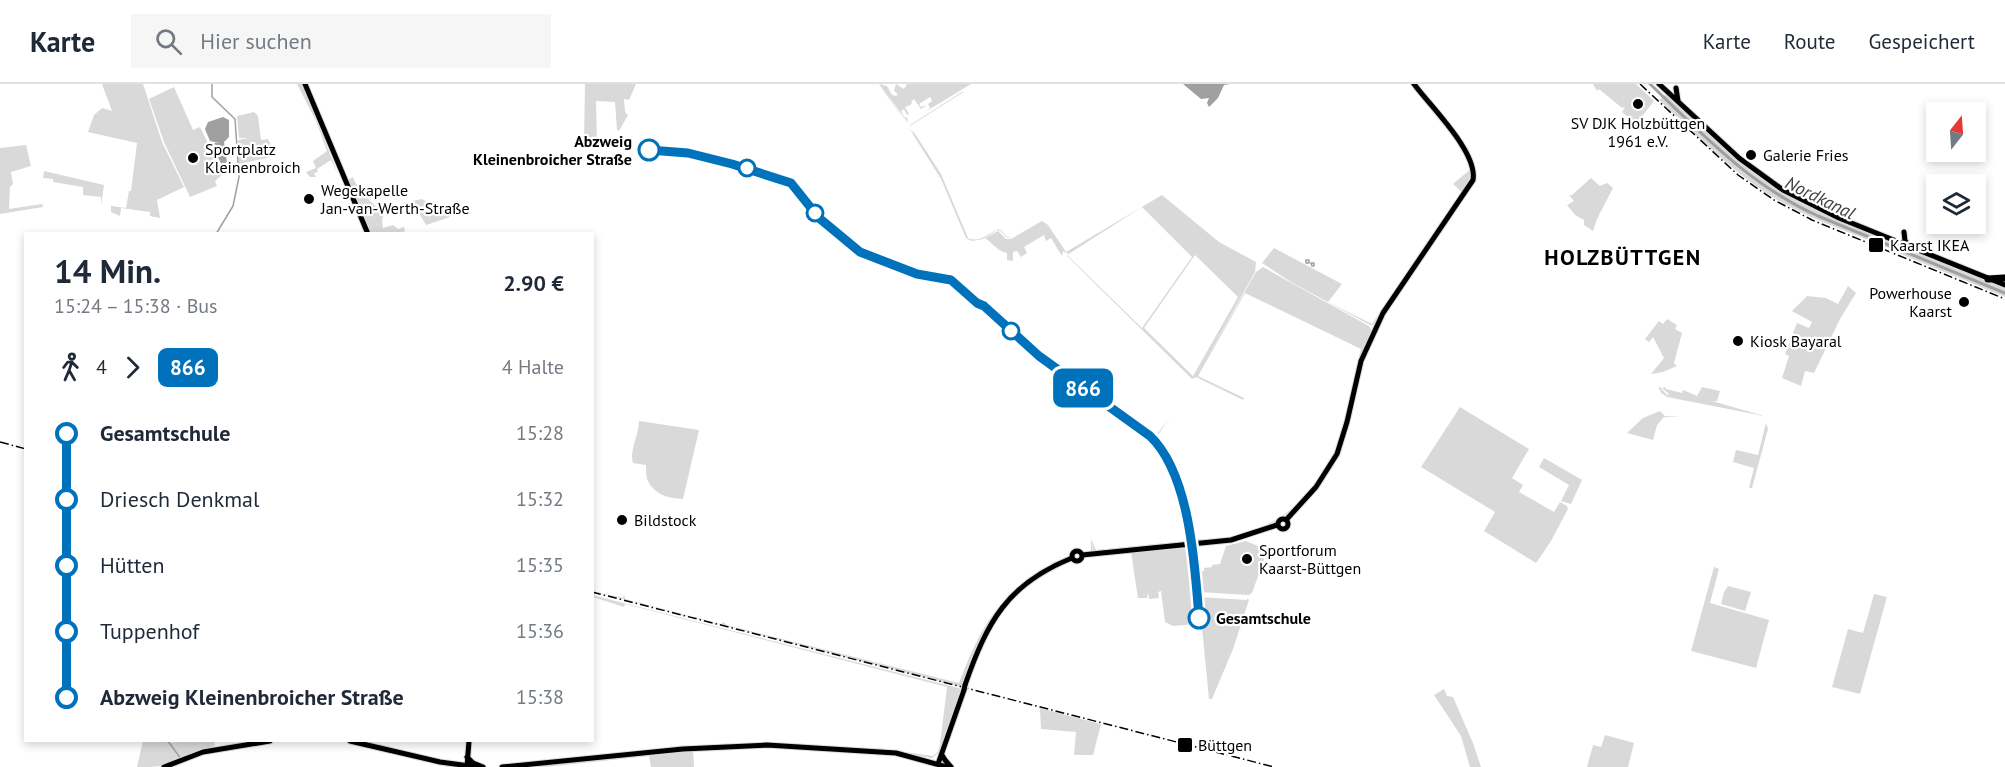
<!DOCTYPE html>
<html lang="de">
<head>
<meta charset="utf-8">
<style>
  body { margin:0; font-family:"PT Sans",sans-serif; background:#f6f6f7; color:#1f2937; height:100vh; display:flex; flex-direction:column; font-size:22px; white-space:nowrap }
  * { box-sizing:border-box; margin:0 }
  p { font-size:20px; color:#747a83 }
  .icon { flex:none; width:33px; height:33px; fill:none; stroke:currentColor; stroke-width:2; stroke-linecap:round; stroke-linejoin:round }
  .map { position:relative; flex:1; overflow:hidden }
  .panel { position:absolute; left:24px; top:148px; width:570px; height:510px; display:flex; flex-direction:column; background:#fff; border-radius:0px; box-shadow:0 3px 9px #0003 }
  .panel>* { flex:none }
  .badge { padding:0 12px; border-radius:9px; font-size:21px; line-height:39px }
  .needle { width:39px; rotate:17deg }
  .controls { position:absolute; left:1926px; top:18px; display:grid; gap:12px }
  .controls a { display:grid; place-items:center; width:60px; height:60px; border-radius:0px; background:#fff; box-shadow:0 3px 9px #0003; font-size:30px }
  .map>.badge { position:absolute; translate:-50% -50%; box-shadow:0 0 0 3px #fff }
  .legs { display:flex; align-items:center; gap:9px; height:66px; padding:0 30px; font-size:20px }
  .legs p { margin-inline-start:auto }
  .summary { display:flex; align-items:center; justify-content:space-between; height:102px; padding:0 30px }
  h1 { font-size:33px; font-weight:700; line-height:45px }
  ul { padding:0 30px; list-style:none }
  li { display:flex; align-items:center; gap:21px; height:66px; font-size:22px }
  li i { display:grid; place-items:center; width:9px; height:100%; margin:0 8px; background:currentColor }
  li i::after { content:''; width:15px; height:15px; margin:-8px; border:4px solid; border-radius:50%; background:#fff }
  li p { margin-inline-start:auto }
  li:first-child i { background:linear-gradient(#0000 50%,currentColor 0) }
  li:last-child i { background:linear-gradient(currentColor 50%,#0000 0) }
  header { display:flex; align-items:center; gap:36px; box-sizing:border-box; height:84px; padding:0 30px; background:#fff; border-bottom:2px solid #e0e1e3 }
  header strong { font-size:28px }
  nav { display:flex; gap:33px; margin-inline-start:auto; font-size:21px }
  .search { width:420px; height:54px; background:#f6f6f7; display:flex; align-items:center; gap:15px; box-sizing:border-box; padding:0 21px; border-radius:0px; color:#747a83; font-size:22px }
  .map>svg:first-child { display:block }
  .green { fill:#d9d9d9; fill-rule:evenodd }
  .water { fill:#a0a0a0 }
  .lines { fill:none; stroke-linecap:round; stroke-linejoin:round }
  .stream { stroke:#a0a0a0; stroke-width:1.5 }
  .canal { stroke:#a0a0a0; stroke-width:3 }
  .major-casing { stroke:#dbdbdb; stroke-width:7 }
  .highway-casing { stroke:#dbdbdb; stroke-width:8 }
  .major { stroke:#000; stroke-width:5 }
  .highway { stroke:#000; stroke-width:7 }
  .rail { stroke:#000; stroke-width:1.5; stroke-dasharray:9 3 1.5 3; stroke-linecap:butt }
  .major-bridge-casing { stroke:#dbdbdb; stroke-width:7; stroke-linecap:butt }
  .major-bridge { stroke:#000; stroke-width:5 }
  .line-1-casing { stroke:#fff; stroke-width:14 }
  .line-1 { stroke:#0072bc; stroke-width:9 }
  .poi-dot { fill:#000; stroke:#fff; stroke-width:2 }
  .stop-1-dot { fill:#fff; stroke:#0072bc; stroke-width:3 }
  .labels { text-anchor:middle; stroke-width:4.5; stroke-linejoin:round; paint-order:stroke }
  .poi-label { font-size:16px; fill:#000; stroke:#fff; text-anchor:start }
  .stop-label { font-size:16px; font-weight:bold; fill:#000; stroke:#fff; text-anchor:end }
  .water-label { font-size:18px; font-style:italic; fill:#414141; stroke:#fff }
  .district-label { font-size:22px; font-weight:bold; letter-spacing:1.5px; fill:#000; stroke:#fff }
</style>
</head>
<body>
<header>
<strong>Karte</strong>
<div class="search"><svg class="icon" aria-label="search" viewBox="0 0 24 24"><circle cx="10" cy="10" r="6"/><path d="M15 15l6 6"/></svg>Hier suchen</div>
<nav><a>Karte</a><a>Route</a><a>Gespeichert</a></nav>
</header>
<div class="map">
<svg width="2005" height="683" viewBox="0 0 2005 683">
  <rect width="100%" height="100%" fill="#fff"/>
  <path class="green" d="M 102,0 L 143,0 L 162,58 L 184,103 L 157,116 L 160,134 L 150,132 L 150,128 L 121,124 L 120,132 L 111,128 L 111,122 L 126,124 L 129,107 L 131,107 L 137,59 L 88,48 L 94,31 L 102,24 L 112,27 Z
    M 297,0 L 302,0 L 304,4 L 338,90 L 331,76 L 317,85 L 318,88 L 314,89 L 316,93 L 310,93 L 306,88 L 316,84 L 313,77 L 327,67 L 316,37 Z
    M 585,0 L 636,0 L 629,16 L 624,15 L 625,28 L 628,31 L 619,47 L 617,46 L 615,18 L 596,17 L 597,59 L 584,58 Z
    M 879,0 L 887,2 L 892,11 L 896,12 L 898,10 L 894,7 L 896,0 L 904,5 L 907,0 L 971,0 L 925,28 L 930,24 L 928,20 L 932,17 L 930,13 L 919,20 L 921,23 L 927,21 L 921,25 L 914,15 L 911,18 L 912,20 L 905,23 L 909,30 L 907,31 L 904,25 L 901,27 L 905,34 L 907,33 L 908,39 L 887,10 L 906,39 Z
    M 1593,0 L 1636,0 L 1654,17 L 1636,40 L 1622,28 L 1625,23 L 1622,24 L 1599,5 L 1597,7 Z
    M 174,3 L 193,46 L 200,43 L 223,90 L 215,97 L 217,102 L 190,113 L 164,58 L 149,15 Z
    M 962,8 L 964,9 L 1041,133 L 1011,154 L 1007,154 L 1001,147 L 997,146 L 983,155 L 972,157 L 966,154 L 941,95 L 909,44 L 915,51 L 910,41 ZM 962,9 L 964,9 L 1041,133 L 1011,154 L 1007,153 L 1001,146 L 998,145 C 988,150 979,159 968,154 L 941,90 L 910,42 Z
    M 1666,10 L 1736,74 L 1771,101 L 1893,158 L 1891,165 C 1849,148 1805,134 1766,109 C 1727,83 1693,48 1659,16 Z
    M 254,28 L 258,32 L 261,56 L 268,55 L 276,72 L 239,80 L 238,56 L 248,54 L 239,54 L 237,32 Z
    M 26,61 L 31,82 L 11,88 L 13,100 L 10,103 L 9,125 L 42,120 L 43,123 L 0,130 L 0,64 Z
    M 1472,84 L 1473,95 L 1469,102 L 1373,241 L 1370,241 L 1291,198 L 1262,179 L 1274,164 L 1342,200 L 1328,218 L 1372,240 L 1464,110 L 1453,100 Z
    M 44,87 L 104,101 L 101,122 L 101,113 L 83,111 L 83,103 L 53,98 L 53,95 L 43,94 Z
    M 353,93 C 358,108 373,120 384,129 L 382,137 L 383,144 L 393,141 L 398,145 L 404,143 L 405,147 L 397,150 L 370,150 L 348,96 Z
    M 1591,94 L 1600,102 L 1607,99 L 1613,104 L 1597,135 L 1593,147 L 1584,141 L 1584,136 L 1575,131 L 1567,121 L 1574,117 L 1569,111 L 1572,111 Z
    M 1162,111 L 1219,158 L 1256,178 L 1255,188 L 1205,277 L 1256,188 L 1263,183 L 1369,242 L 1372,247 C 1364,265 1357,283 1353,303 C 1350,318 1348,334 1344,349 C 1324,412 1265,462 1196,457 L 1191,440 L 1192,437 L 1190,437 L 1171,380 L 1155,353 L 1170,333 L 1156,354 L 1165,366 L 1172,379 L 1193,436 L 1197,454 C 1211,460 1232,454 1246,449 C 1293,435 1331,393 1343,346 C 1350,319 1353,292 1361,265 L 1245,209 L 1198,292 L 1244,314 L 1243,316 L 1196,293 L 1192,295 L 1067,172 L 1068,168 L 1066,169 L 1063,167 L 1062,172 L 1051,154 L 1046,157 L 1044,151 L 1024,163 L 1027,169 L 1021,173 L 1017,167 L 1013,168 L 1013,177 L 1007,176 L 1007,169 C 999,168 992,159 985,154 L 998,147 L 1006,155 L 1011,155 L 1042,137 L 1048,141 L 1066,168 ZM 1142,123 L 1192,173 L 1142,244 L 1067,171 ZM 1195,171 L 1238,213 L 1193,292 L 1144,244 Z
    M 422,115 L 450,133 L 426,141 L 412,117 Z
    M 1895,158 L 2005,204 L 2005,213 L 1891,166 Z
    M 1848,202 L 1856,209 L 1840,235 L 1814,289 L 1805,287 L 1801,302 L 1782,294 L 1789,272 L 1785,270 L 1797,239 L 1809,244 L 1812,238 L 1792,227 L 1807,212 L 1826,214 L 1838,220 Z
    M 1667,235 L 1677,241 L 1675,245 L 1682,249 L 1674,279 L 1677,282 L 1663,288 L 1651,290 L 1664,274 L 1653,253 L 1649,258 L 1645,255 L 1659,237 L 1663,240 Z
    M 1659,302 L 1667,311 L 1669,310 L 1662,304 L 1665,303 L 1666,305 L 1682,309 L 1683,306 L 1697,312 L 1702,303 L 1720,307 L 1717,317 L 1712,317 L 1764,332 L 1667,313 L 1660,308 L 1661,306 L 1659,306 Z
    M 1101,318 L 1148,351 L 1164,371 L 1183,421 L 1187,442 L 1188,457 L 1187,458 L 1094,468 L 1092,458 L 1093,468 L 1083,469 L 1075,466 L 1070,473 L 1023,501 L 1021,498 L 1025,499 L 1067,474 L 1073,465 L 1077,464 L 1086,468 L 1091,468 L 1091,455 L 1096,466 L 1187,457 L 1186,444 L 1182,427 L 1162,371 L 1145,352 L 1098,320 Z
    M 1460,323 L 1529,365 L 1512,394 L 1523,401 L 1519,408 L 1554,428 L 1560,418 L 1567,422 L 1568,425 L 1551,457 L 1536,479 L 1484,447 L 1495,428 L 1421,383 Z
    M 1660,327 L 1665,332 L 1681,333 L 1664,333 L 1657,341 L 1653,356 L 1627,349 L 1643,334 Z
    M 639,337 L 699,346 L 683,415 C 668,414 654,411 647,395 C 646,391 646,385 646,381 L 633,379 C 629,367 639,351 639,337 Z
    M 1766,339 L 1768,345 L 1752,404 L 1749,404 L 1754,384 L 1733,378 L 1736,366 L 1758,371 Z
    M 1544,374 L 1582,396 L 1571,420 L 1561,417 L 1569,401 L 1539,383 Z
    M 1246,457 L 1258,462 L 1266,470 L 1252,509 L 1249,511 L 1200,508 L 1198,488 L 1204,487 L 1204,484 L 1212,483 L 1212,481 L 1220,480 L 1226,462 Z
    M 1186,464 L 1189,466 L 1196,540 L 1173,542 L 1165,538 L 1161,507 L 1158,508 L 1159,514 L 1149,515 L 1148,508 L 1147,514 L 1138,514 L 1131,468 Z
    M 1714,483 L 1719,485 L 1710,519 L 1769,536 L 1756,584 L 1691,567 Z
    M 1728,502 L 1751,508 L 1745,527 L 1721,520 L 1724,508 Z
    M 1015,506 L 997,529 L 963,603 L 592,507 L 623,514 L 624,510 L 625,515 L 721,540 L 724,538 L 726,541 L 959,599 C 973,563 986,532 1015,506 Z
    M 1874,510 L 1887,513 L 1860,610 L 1832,603 L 1848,545 L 1863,549 Z
    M 592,511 L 962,605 L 941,667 L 932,674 L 903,669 L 819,662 L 669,664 L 709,661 L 790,660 L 883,665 L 933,672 L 938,668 L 940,660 L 947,603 L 625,520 L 624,523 L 593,513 Z
    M 1199,513 L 1247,516 L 1247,514 L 1249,516 L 1233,565 L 1212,615 L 1209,615 Z
    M 1444,605 L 1447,612 L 1453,613 L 1473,659 L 1481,683 L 1470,683 L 1461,652 L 1434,611 Z
    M 1040,624 L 1101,640 L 1093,671 L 1074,671 L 1076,648 L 1041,645 Z
    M 1605,651 L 1634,659 L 1628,683 L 1587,683 L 1593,661 L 1601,663 Z
    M 143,657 L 170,657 L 170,659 L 184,657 L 214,657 L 215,661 C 213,663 168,680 161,682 C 154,683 145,683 137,683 Z
    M 746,662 L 896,671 L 760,663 L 693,667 L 694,683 L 651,683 L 649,672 L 546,683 L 533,682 L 667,667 Z"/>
  <path class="water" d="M 1183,0 L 1230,0 L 1224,1 L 1218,14 L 1209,23 L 1207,19 L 1209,14 L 1201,15 Z
    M 223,33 L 229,36 L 229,53 L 224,58 L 227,78 L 222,81 L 210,59 L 219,59 L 210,57 L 205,45 L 208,38 Z"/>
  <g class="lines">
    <path class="stream" d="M 212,0 L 212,13 L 235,35 L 239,93 L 233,122 L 216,150
      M 1306,176 L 1309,176 L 1309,179 L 1306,179 Z
      M 1311,179 L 1314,179 L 1314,182 L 1312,182 Z
      M 168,657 L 181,675"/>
    <path class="canal" d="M 1650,0 C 1702,50 1751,102 1818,132 L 2005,209"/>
    <g class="major-casing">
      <path id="major" d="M 305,0 L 368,150
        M 1659,0 L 1739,74 L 1783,106 L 1839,134 L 2005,201
        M 1676,4 L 1678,17
        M 1904,148 L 1905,157 L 1910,162
        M1278 440a5 5 0 1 1 10 0a5 5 0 1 1-10 0Z
        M 1286,436 L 1316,403 L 1337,370 L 1347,338 L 1361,277 L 1383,229 L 1473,96 C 1478,68 1430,22 1414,0
        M1072 472a5 5 0 1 1 10 0a5 5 0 1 1-10 0Z
        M 1082,471 L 1231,456 L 1277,441
        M 965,601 C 987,538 1007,500 1072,474
        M 350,657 L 440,678 L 477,683
        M 942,671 L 945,676 L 951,683
        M 467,673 L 473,679 L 483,683
        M 938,680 L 964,606
        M 164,683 L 203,668 L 270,657
        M 467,683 L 469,657
        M 502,683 L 683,665 L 767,661 L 896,669 L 947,683"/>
    </g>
    <g class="highway-casing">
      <path id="highway" d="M 1988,195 L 2005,194"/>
    </g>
    <use href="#major" class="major"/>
    <use href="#highway" class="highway"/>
    <path class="rail" d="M 1640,0 L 1738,91 L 1774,116 L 1812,136 L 2005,215
      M 0,358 L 26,365
      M 592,508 L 1274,683"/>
    <g class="major-bridge-casing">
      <path id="major-bridge" d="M 964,606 L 965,601"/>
    </g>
    <use href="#major-bridge" class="major-bridge"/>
  </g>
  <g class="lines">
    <g class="line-1-casing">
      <path id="line-1" d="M 649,66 L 688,69 L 732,80 L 791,99 L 819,134 L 860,168 L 917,190 L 951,196 L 977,219 L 984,222 L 1039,272 L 1150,352 C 1190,390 1195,482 1199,534"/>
    </g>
    <use href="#line-1" class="line-1"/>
  </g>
  <g class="poi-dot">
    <circle cx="1638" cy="20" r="6"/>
    <circle cx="1751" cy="71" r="6"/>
    <circle cx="193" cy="74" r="6"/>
    <circle cx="309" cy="115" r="6"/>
    <rect x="1868" y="153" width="16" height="16" rx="3"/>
    <circle cx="1964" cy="218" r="6"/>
    <circle cx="1738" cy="257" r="6"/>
    <circle cx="622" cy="436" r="6"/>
    <circle cx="1247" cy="475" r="6"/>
    <rect x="1177" y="653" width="16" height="16" rx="3"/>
  </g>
  <g class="stop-1-dot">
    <circle cx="649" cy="66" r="10"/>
    <circle cx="747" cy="84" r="8"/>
    <circle cx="815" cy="129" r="8"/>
    <circle cx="1011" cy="247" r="8"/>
    <circle cx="1199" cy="534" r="10"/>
  </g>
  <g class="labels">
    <g class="poi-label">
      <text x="1638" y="45" text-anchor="middle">SV DJK Holzbüttgen<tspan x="1638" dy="18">1961 e.V.</tspan></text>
      <text x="205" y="71">Sportplatz<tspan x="205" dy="18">Kleinenbroich</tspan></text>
      <text x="1763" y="77">Galerie Fries</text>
      <text x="321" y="112">Wegekapelle<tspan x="321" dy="18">Jan-van-Werth-Straße</tspan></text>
      <text x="1890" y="167">Kaarst IKEA</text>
      <text x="1952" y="215" text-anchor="end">Powerhouse<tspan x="1952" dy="18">Kaarst</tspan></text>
      <text x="1750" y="263">Kiosk Bayaral</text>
      <text x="634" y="442">Bildstock</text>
      <text x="1259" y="472">Sportforum<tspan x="1259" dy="18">Kaarst-Büttgen</tspan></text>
      <text x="1198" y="667">Büttgen</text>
    </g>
    <g class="stop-label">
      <text x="632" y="63">Abzweig<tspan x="632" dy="18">Kleinenbroicher Straße</tspan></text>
      <text x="1216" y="540" text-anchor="start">Gesamtschule</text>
    </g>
    <g class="water-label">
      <text transform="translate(1820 114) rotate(26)" y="6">Nordkanal</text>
    </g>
    <g class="district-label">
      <text x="1623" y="181">HOLZBÜTTGEN</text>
    </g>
  </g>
</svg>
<div class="controls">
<a><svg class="needle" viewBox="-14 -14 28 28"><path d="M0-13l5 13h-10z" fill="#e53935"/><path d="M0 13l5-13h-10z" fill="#747a83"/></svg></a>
<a><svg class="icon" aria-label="layers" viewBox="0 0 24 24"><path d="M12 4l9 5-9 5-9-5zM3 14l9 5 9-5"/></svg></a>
</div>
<b class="badge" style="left:1083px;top:304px;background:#0072bc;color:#fff">866</b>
<section class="panel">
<div class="summary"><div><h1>14 Min.</h1><p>15:24 – 15:38 · Bus</p></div><b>2.90 €</b></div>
<div class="legs"><svg class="icon" aria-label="walk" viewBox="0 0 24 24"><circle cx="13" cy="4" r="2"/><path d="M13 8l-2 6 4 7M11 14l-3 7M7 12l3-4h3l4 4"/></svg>4<svg class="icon" aria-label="forward" viewBox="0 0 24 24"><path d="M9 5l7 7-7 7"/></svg><b class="badge" style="background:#0072bc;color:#fff">866</b><p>4 Halte</p></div>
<ul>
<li><i style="color:#0072bc"></i><b>Gesamtschule</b><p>15:28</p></li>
<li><i style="color:#0072bc"></i><span>Driesch Denkmal</span><p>15:32</p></li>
<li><i style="color:#0072bc"></i><span>Hütten</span><p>15:35</p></li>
<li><i style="color:#0072bc"></i><span>Tuppenhof</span><p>15:36</p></li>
<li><i style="color:#0072bc"></i><b>Abzweig Kleinenbroicher Straße</b><p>15:38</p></li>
</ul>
</section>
</div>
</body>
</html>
